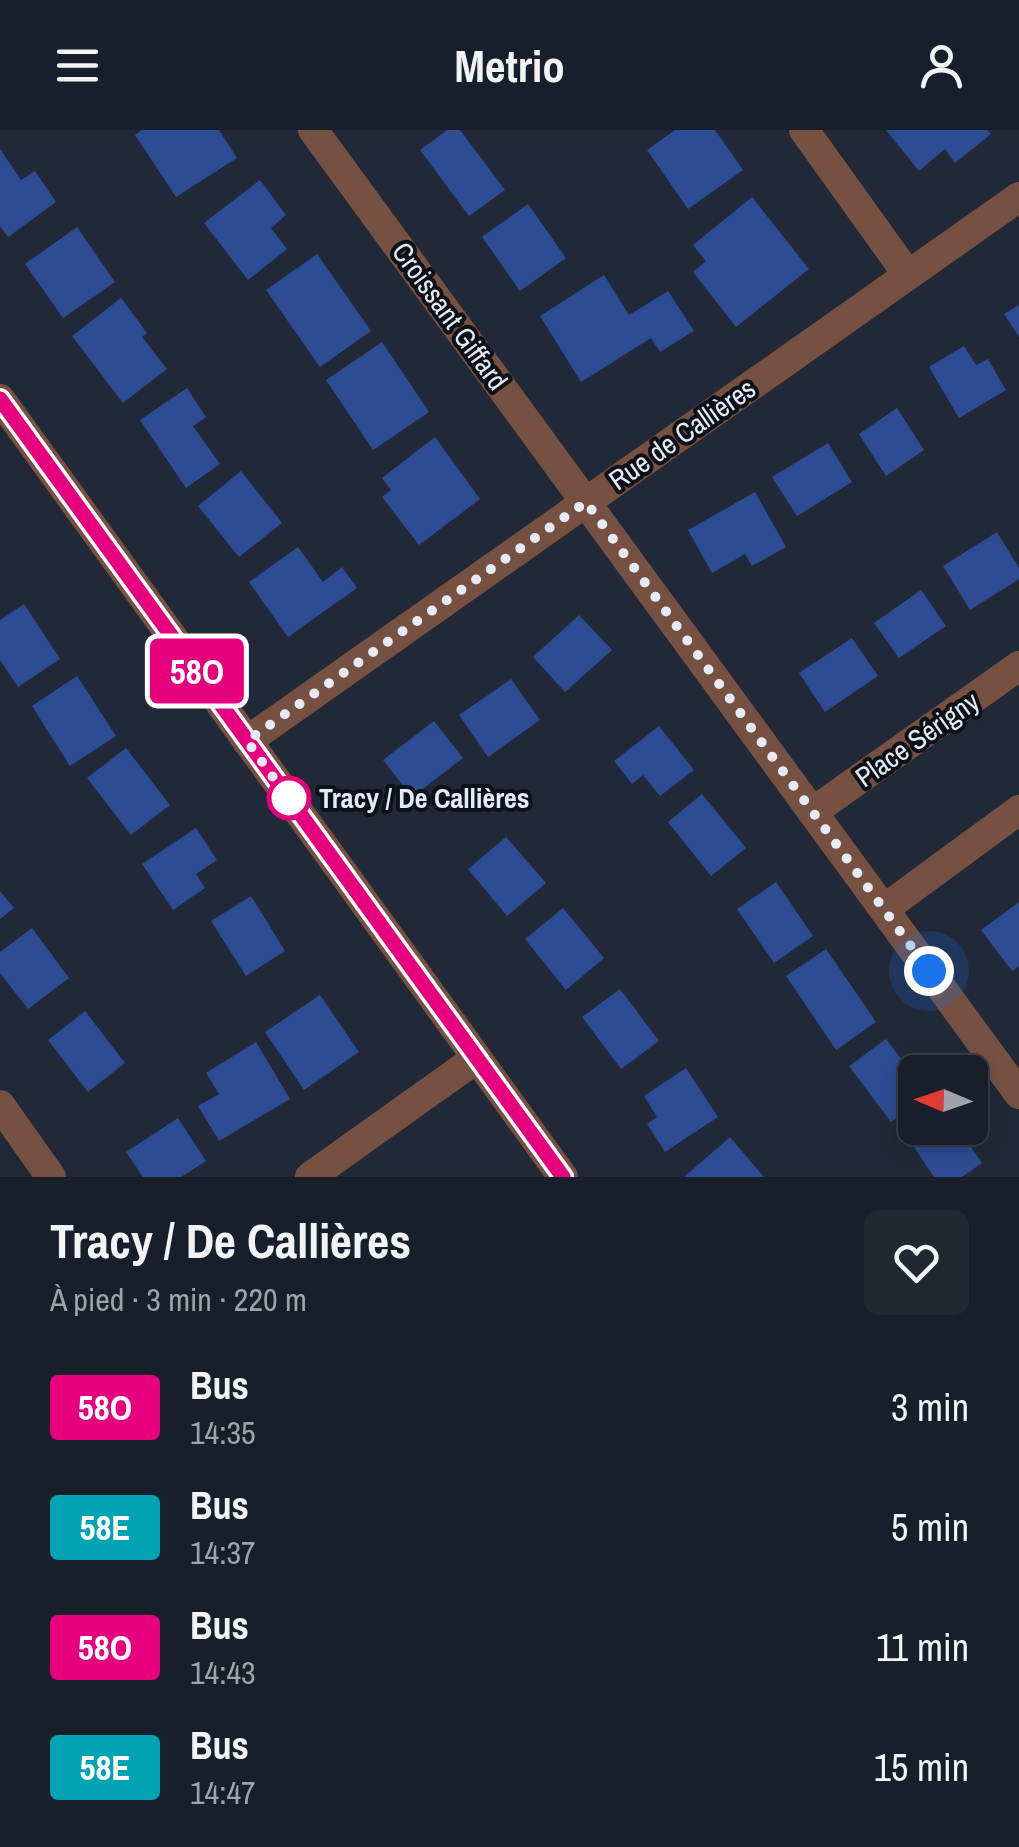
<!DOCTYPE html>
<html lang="fr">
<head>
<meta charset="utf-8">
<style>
  body { margin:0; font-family:"Archivo Narrow",sans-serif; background:#222732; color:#f1f3f6; height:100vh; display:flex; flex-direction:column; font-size:38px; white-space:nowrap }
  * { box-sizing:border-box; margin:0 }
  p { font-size:32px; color:#9fa2a8 }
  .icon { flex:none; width:55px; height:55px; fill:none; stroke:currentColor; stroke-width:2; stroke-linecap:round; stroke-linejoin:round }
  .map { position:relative; height:1047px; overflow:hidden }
  .sheet { display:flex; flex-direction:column; background:#191f2a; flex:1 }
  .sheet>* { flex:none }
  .badge { padding:0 20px; border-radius:8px; font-size:35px; line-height:65px }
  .needle { width:65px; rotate:272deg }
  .fabs { position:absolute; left:898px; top:925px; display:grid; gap:20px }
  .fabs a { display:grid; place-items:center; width:90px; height:90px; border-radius:15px; background:#191f2a; box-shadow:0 5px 15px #0003,0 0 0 2px #373d47; font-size:50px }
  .you { position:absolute; width:50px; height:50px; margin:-25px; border:8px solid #fff; border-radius:50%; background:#1a73e8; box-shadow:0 0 0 15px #1a73e833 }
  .map>.badge { position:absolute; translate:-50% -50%; box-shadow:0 0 0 5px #fff }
  .round { display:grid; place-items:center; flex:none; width:105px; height:105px; border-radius:15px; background:#222732 }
  .overview { display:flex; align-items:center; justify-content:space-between; height:170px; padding:0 50px }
  h1 { font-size:48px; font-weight:700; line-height:75px }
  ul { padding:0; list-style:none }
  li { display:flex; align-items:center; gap:30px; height:120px; padding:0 50px }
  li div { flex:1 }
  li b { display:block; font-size:38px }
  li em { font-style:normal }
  li .badge { min-width:110px; font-weight:700; text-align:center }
  header { display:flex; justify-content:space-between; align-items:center; height:130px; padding:0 50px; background:#191f2a; font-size:45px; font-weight:700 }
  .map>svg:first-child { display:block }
  .building { fill:#2d4c93 }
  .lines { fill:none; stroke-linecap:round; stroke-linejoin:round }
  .street { stroke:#765141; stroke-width:30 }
  .line-casing { stroke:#fff; stroke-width:22 }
  .line { stroke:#e6007e; stroke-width:15 }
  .walk { stroke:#e5eaf5; stroke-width:10; stroke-dasharray:0 18 }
  .stop-dot { fill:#fff; stroke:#e6007e; stroke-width:5 }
  .labels { text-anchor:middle; stroke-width:8; stroke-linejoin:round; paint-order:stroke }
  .street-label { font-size:28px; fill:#e5eaf5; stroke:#0e1118 }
  .stop-label { font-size:28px; font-weight:bold; fill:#e5eaf5; stroke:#0e1118; text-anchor:start }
</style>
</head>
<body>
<header><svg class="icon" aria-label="menu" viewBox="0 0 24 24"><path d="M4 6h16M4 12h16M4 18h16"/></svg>Metrio<svg class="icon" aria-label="person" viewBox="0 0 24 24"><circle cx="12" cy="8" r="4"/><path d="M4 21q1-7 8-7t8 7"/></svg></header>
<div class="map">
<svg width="1019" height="1047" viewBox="0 0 1019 1047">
  <rect width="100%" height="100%" fill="#212938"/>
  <path class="building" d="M 142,0 L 219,0 L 237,28 L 176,67 L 135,5 Z
    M 447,0 L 460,0 L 505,60 L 469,86 L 420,20 Z
    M 675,0 L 715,0 L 743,40 L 688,79 L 647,20 Z
    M 886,0 L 987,0 L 991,4 L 955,33 L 945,19 L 919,41 Z
    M 0,19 L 21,50 L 35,41 L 56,72 L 8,107 L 0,96 Z
    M 260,50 L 286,85 L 271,98 L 287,119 L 248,150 L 204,93 Z
    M 752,67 L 809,139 L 736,197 L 693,142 L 706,131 L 693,115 Z
    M 528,74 L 566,128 L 520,161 L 482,107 Z
    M 77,97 L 115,152 L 63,188 L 25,134 Z
    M 317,124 L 371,201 L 320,237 L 266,160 Z
    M 604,145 L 629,185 L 668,161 L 694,201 L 660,222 L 651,208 L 581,252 L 540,186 Z
    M 121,168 L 147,203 L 142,207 L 167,239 L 123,273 L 72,206 Z
    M 1019,175 L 1019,207 L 1004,184 Z
    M 382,212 L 429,282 L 373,320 L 326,250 Z
    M 964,216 L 976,235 L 988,229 L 1006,260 L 959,288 L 929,237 Z
    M 187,258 L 206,287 L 193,296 L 220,334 L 186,358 L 140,290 Z
    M 897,278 L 924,320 L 886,346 L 859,304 Z
    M 435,307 L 480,369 L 419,415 L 382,367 L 391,360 L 382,348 Z
    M 828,313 L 852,352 L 797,386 L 772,347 Z
    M 241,341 L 282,393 L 239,427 L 198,376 Z
    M 755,362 L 786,417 L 752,436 L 745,424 L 712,443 L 688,400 Z
    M 997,402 L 1019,438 L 1019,449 L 970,480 L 943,436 Z
    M 298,417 L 323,452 L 342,437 L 357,458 L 288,507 L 249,452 Z
    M 921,460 L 946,496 L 899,528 L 874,493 Z
    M 24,474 L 60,529 L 18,557 L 0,530 L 0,490 Z
    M 579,485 L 612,520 L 565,562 L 533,527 Z
    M 852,508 L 878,546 L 825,582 L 799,543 Z
    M 77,546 L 116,606 L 70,636 L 32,576 Z
    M 511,549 L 540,590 L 488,627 L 459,585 Z
    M 434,591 L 463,628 L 412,667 L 383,630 Z
    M 659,596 L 694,640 L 660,666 L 643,645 L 632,654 L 614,631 Z
    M 126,618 L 170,675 L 131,705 L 87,648 Z
    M 702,664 L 746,718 L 711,746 L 668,692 Z
    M 196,698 L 217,730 L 196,744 L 205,758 L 173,780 L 142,734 Z
    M 506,707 L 546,753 L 507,786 L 468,739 Z
    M 776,752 L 813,806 L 774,833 L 737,779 Z
    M 0,761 L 14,778 L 0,789 Z
    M 251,766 L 285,821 L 246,846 L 211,791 Z
    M 1019,772 L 1019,836 L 1012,841 L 981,800 Z
    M 563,778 L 604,828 L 566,860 L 525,809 Z
    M 32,798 L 69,848 L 28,879 L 0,843 L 0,822 Z
    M 826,819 L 876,892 L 836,920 L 786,846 Z
    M 620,859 L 659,911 L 621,939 L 582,887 Z
    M 320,865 L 359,922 L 304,960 L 265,902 Z
    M 85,881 L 125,933 L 88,962 L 48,910 Z
    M 886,909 L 915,947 L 915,974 L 891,992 L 849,936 Z
    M 256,912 L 290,969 L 219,1011 L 198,976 L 219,964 L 206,943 Z
    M 686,938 L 718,987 L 665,1022 L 647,994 L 657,987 L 644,966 Z
    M 178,988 L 206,1031 L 181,1047 L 143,1047 L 126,1022 Z
    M 924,998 L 958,998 L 982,1033 L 962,1047 L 934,1047 L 908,1008 Z
    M 730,1007 L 764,1047 L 684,1047 Z"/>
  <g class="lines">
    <path class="street" d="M 313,0 L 1019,964
      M 804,0 L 908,145
      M 0,269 L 563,1047
      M 247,611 L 1019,67
      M 814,681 L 1019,536
      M 884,779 L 1019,680
      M 0,975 L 51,1047
      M 310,1047 L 477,928"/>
  </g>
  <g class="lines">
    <g class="line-casing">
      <path id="line" d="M 0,269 L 563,1047"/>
    </g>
    <use href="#line" class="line"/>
    <path class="walk" d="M 289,668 L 291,672 L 247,611 L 586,372 L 929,841"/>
  </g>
  <circle class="stop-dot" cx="289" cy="668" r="20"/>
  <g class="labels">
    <g class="street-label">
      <text transform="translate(450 186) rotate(54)" y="10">Croissant Giffard</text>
      <text transform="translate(682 304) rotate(-35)" y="10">Rue de Callières</text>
      <text transform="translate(917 609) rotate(-35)" y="10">Place Sérigny</text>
    </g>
    <g class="stop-label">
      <text x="319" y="678">Tracy / De Callières</text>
    </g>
  </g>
</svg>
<div class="fabs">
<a><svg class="needle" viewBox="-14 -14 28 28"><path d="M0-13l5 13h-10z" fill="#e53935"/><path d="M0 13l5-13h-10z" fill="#9fa2a8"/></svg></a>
</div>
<div class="you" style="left:929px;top:841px"></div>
<b class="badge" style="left:197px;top:541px;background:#e6007e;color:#fff">58O</b>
</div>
<section class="sheet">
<div class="overview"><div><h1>Tracy / De Callières</h1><p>À pied · 3 min · 220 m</p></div><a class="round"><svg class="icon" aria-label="heart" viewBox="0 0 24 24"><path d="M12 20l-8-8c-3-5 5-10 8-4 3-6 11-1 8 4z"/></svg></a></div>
<ul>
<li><span class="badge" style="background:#e6007e;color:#fff">58O</span><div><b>Bus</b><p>14:35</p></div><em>3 min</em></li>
<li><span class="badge" style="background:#00a3b4;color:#fff">58E</span><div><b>Bus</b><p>14:37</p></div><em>5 min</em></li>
<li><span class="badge" style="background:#e6007e;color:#fff">58O</span><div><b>Bus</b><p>14:43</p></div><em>11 min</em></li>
<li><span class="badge" style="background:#00a3b4;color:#fff">58E</span><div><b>Bus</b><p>14:47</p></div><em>15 min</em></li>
</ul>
</section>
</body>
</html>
